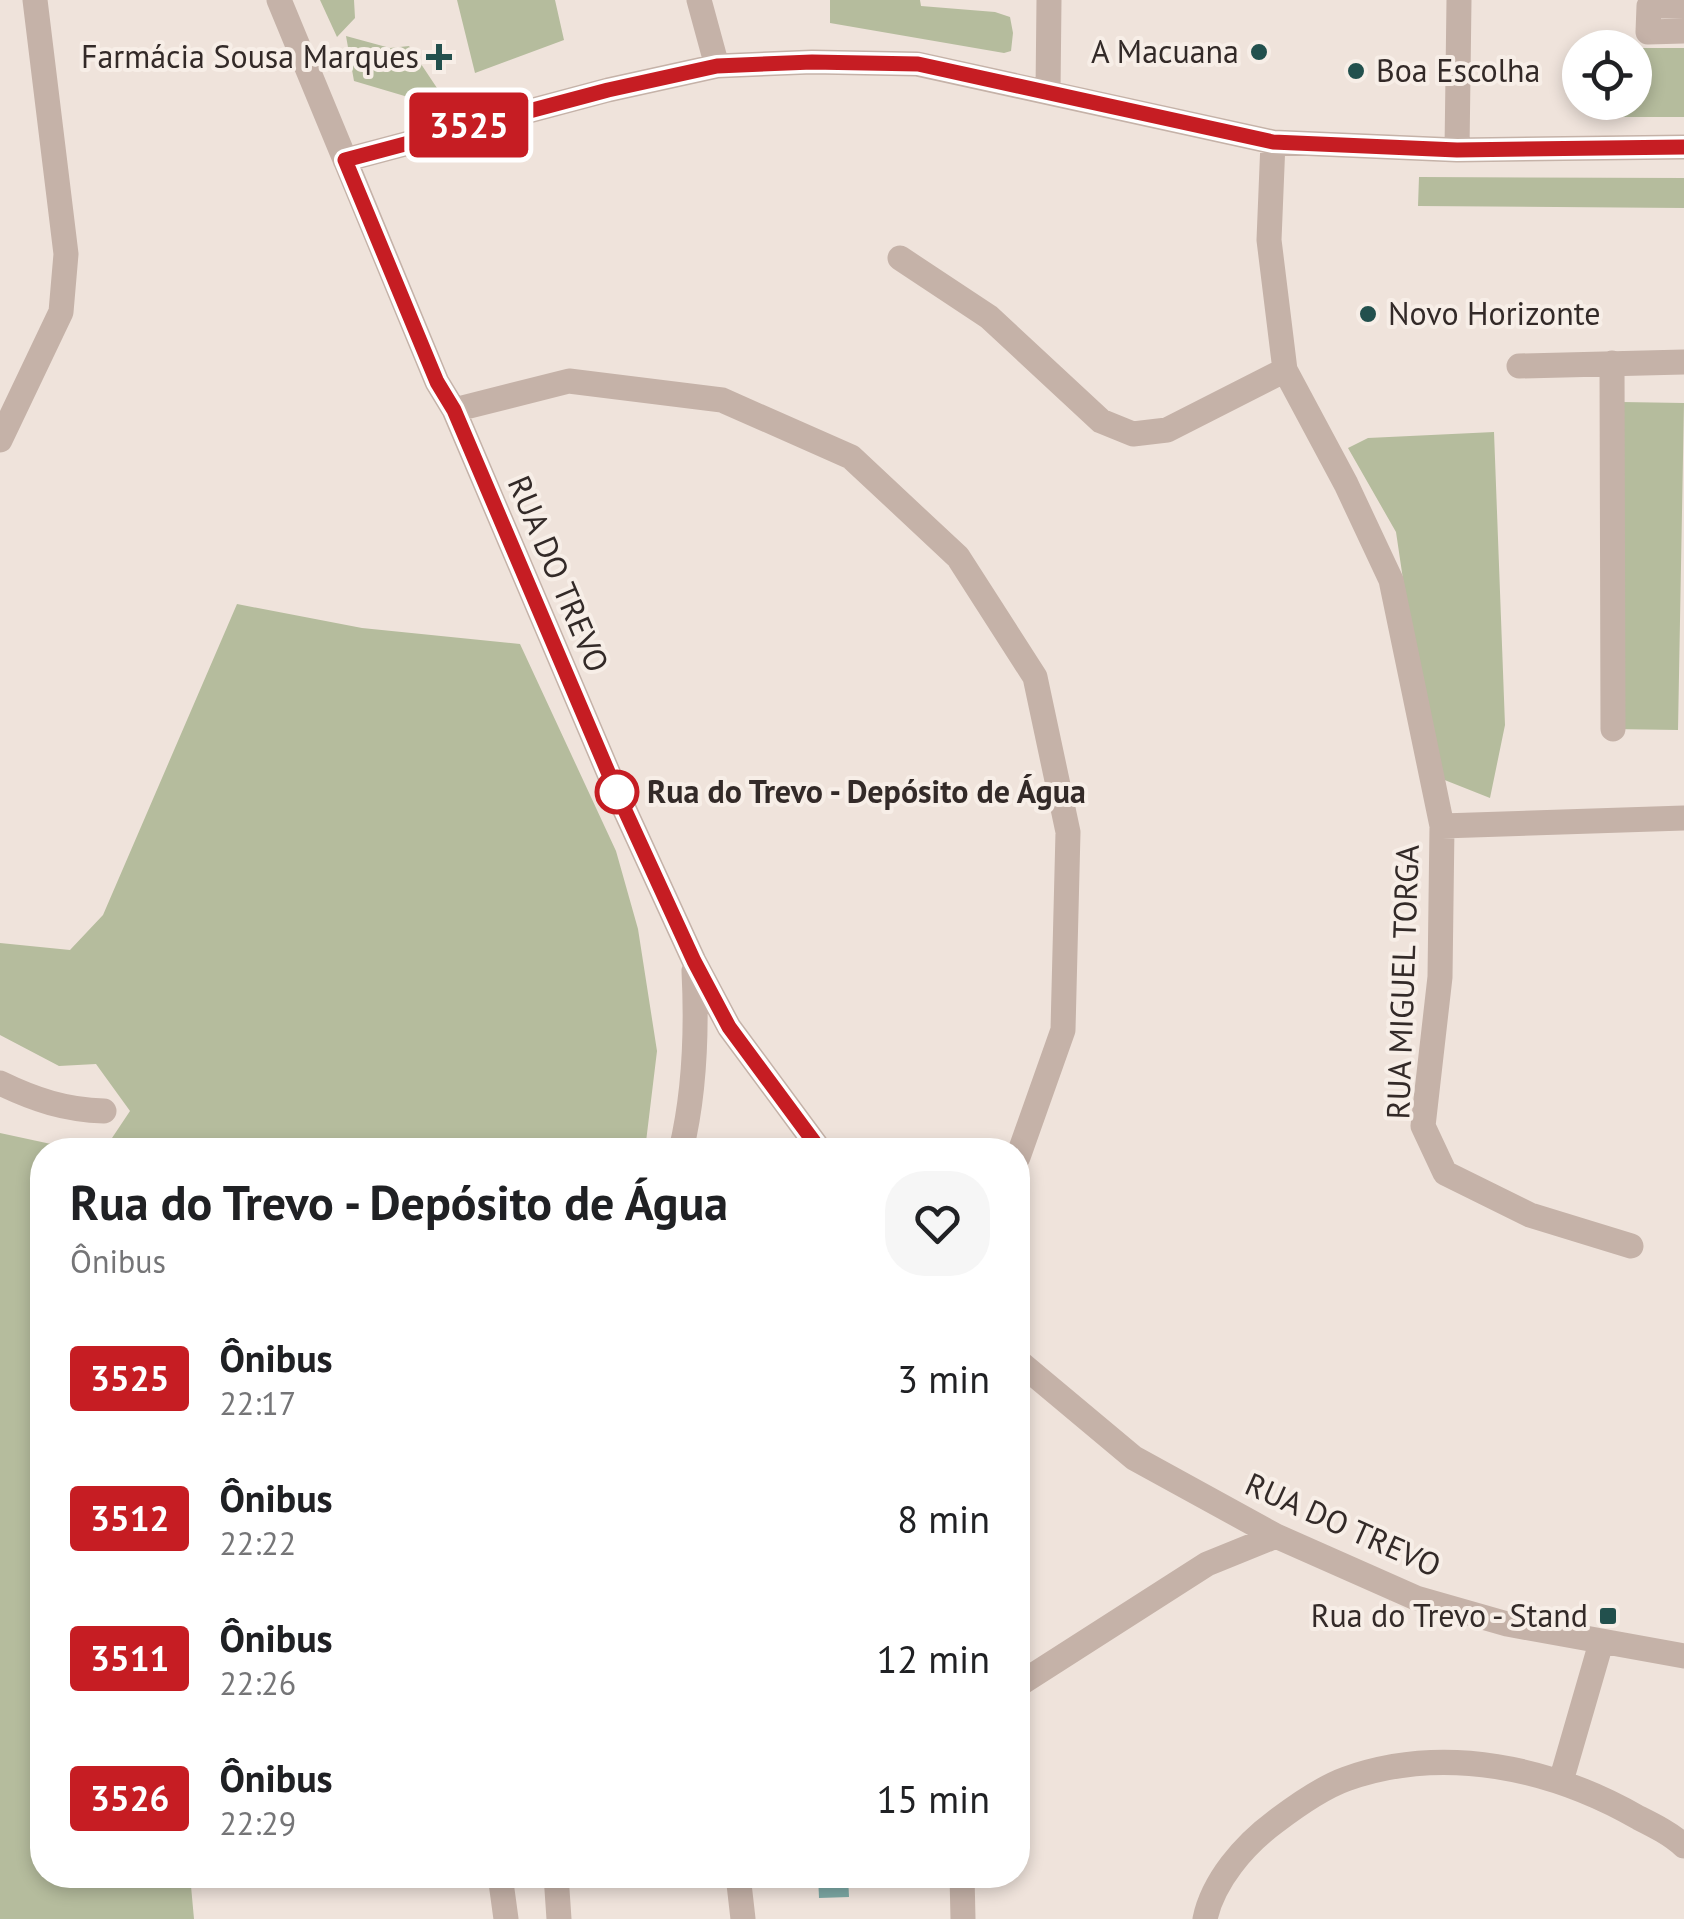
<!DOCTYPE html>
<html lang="pt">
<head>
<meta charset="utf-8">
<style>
  body { margin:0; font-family:"PT Sans",sans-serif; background:#f6f6f6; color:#202124; height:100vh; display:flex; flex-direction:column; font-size:38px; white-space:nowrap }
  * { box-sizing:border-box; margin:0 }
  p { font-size:32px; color:#757577 }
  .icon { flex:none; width:55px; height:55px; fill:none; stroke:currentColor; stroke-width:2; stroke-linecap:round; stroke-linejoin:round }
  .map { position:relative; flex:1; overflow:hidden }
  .sheet { position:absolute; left:30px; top:1138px; width:1000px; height:750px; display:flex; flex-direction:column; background:#fff; border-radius:40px; box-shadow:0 5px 15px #0003 }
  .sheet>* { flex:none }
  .badge { padding:0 20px; border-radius:8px; font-size:35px; line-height:65px }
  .tools { position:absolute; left:1562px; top:30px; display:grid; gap:20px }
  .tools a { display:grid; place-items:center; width:90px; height:90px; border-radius:50%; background:#fff; box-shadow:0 5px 15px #0003; font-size:50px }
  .map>.badge { position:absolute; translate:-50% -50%; box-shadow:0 0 0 5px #fff }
  .round { display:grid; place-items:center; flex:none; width:105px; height:105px; border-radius:40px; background:#f6f6f6 }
  .headline { display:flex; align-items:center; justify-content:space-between; height:170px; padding:0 40px }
  h1 { font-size:48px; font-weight:700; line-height:75px }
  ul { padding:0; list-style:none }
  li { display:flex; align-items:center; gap:30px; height:140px; padding:0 40px }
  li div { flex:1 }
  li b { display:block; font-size:38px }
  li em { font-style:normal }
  li .badge { min-width:110px; font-weight:700; text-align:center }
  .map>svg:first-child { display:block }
  .green { fill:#b5bc9d }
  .water { fill:#7da9a5 }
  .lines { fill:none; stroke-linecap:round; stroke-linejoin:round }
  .minor { stroke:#c5b2a8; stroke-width:25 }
  .line-casing { stroke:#fff; stroke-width:22 }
  .line { stroke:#c61d23; stroke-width:15 }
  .poi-dot { fill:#22504d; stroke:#f7eee7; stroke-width:4 }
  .stop-dot { fill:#fff; stroke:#c61d23; stroke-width:5 }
  .labels { text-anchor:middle; stroke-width:8; stroke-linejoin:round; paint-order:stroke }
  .poi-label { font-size:32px; fill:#332a28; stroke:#f7eee7; text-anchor:end }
  .street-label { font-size:32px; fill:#332a28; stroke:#f7eee7 }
  .stop-label { font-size:32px; font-weight:bold; fill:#332a28; stroke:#f7eee7; text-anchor:start }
</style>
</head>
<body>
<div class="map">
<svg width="1684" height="1919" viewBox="0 0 1684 1919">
  <rect width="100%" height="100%" fill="#efe3db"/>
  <path class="green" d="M 320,0 L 354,0 L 355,18 L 337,37 Z
    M 457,0 L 555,0 L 564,40 L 475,73 Z
    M 830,0 L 920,0 L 921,6 L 995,12 L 1010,17 L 1013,33 L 1011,51 L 1004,53 L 830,23 Z
    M 346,36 L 390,48 L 409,46 L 439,91 L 408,97 L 354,81 Z
    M 1641,48 L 1684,48 L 1684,117 L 1616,117 L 1621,103 L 1635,102 L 1635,64 Z
    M 1419,177 L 1684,178 L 1684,208 L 1418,206 Z
    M 1622,402 L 1684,403 L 1678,730 L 1613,729 Z
    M 1494,432 L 1505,725 L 1490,798 L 1432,775 L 1396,532 L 1348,448 L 1368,438 Z
    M 237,604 L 362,628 L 520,644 L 616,851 L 638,929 L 657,1051 L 645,1150 L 42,1150 L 42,1875 L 190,1875 L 194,1919 L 0,1919 L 0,1133 L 51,1144 L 110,1141 L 130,1111 L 96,1064 L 59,1066 L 0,1035 L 0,943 L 70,950 L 103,915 Z"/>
  <path class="water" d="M 818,1875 L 848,1875 L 849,1897 L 819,1898 Z"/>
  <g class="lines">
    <path class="minor" d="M 279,0 L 437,382 L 454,410 L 617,793 L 694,961 L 729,1027 L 820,1150
      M 699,0 L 717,66
      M 1684,6 L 1649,6 L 1648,32 L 1684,31
      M 1048,92 L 1049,0
      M 1273,142 L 1269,240 L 1285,370 L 1346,484 L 1391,580 L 1442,826 L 1440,977 L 1423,1126 L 1445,1173 L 1530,1215 L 1631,1246
      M 1457,150 L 1459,0
      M 345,160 L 608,90 L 717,66 L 812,62 L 917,64 L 1273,142 L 1457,150 L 1684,147
      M 900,258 L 989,317 L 1101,421 L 1133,434 L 1167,430 L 1285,370
      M 1612,363 L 1613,729
      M 1519,366 L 1684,362
      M 454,410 L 569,381 L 722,400 L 851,457 L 958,557 L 1035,677 L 1068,832 L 1063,1030 L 1018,1157
      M 0,440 L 61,312 L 66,254 L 35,0
      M 1442,826 L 1684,818
      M 0,1083 C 35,1100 66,1110 104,1111
      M 681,1150 C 695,1092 697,1031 694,971
      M 1018,1361 L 1134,1458 L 1276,1536 L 1416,1598 L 1507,1624 L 1684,1656
      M 1018,1685 L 1207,1564 L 1276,1536
      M 1561,1781 L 1601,1643
      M 500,1875 L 506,1919
      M 556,1875 L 559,1919
      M 738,1875 L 743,1919
      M 962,1875 L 963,1919
      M 1205,1919 C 1213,1881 1244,1845 1275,1822 C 1296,1806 1321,1788 1346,1779 C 1444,1744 1552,1768 1639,1818 C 1655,1826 1671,1834 1684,1846"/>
  </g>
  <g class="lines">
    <g class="line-casing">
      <path id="line" d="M 820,1150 L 729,1027 L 694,961 L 617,793 L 454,410 L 437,382 L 345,160 L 608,90 L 717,66 L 812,62 L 918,64 L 1273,142 L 1457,150 L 1684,147"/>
    </g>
    <use href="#line" class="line"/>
  </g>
  <g class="poi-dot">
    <circle cx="1259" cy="52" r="10"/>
    <path d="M434 42h10v10h10v10h-10v10h-10v-10h-10v-10h10z"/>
    <circle cx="1356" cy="71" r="10"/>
    <circle cx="1368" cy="314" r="10"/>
    <rect x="1598" y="1606" width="20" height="20" rx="5"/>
  </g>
  <circle class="stop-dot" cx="617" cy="792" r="20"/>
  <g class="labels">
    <g class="poi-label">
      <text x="1239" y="63">A Macuana</text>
      <text x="419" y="68">Farmácia Sousa Marques</text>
      <text x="1376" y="82" text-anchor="start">Boa Escolha</text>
      <text x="1388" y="325" text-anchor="start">Novo Horizonte</text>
      <text x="1588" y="1627">Rua do Trevo - Stand</text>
    </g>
    <g class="street-label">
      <text transform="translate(558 574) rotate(67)" y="11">RUA DO TREVO</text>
      <text transform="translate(1403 982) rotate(-88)" y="11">RUA MIGUEL TORGA</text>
      <text transform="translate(1343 1525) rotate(24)" y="11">RUA DO TREVO</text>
    </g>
    <g class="stop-label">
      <text x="647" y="803">Rua do Trevo - Depósito de Água</text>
    </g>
  </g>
</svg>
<div class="tools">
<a><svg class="icon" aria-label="locate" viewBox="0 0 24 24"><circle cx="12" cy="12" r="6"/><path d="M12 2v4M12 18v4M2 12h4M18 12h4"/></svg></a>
</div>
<b class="badge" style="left:469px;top:125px;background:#c61d23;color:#fff">3525</b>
<section class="sheet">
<div class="headline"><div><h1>Rua do Trevo - Depósito de Água</h1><p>Ônibus</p></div><a class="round"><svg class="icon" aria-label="heart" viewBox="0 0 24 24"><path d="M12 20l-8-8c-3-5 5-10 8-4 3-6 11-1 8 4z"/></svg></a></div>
<ul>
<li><span class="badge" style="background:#c61d23;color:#fff">3525</span><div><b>Ônibus</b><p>22:17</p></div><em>3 min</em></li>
<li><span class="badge" style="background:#c61d23;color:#fff">3512</span><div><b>Ônibus</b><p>22:22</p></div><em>8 min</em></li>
<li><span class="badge" style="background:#c61d23;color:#fff">3511</span><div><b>Ônibus</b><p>22:26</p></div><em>12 min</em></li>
<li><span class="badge" style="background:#c61d23;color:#fff">3526</span><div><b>Ônibus</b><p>22:29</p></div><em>15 min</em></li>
</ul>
</section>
</div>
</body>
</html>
